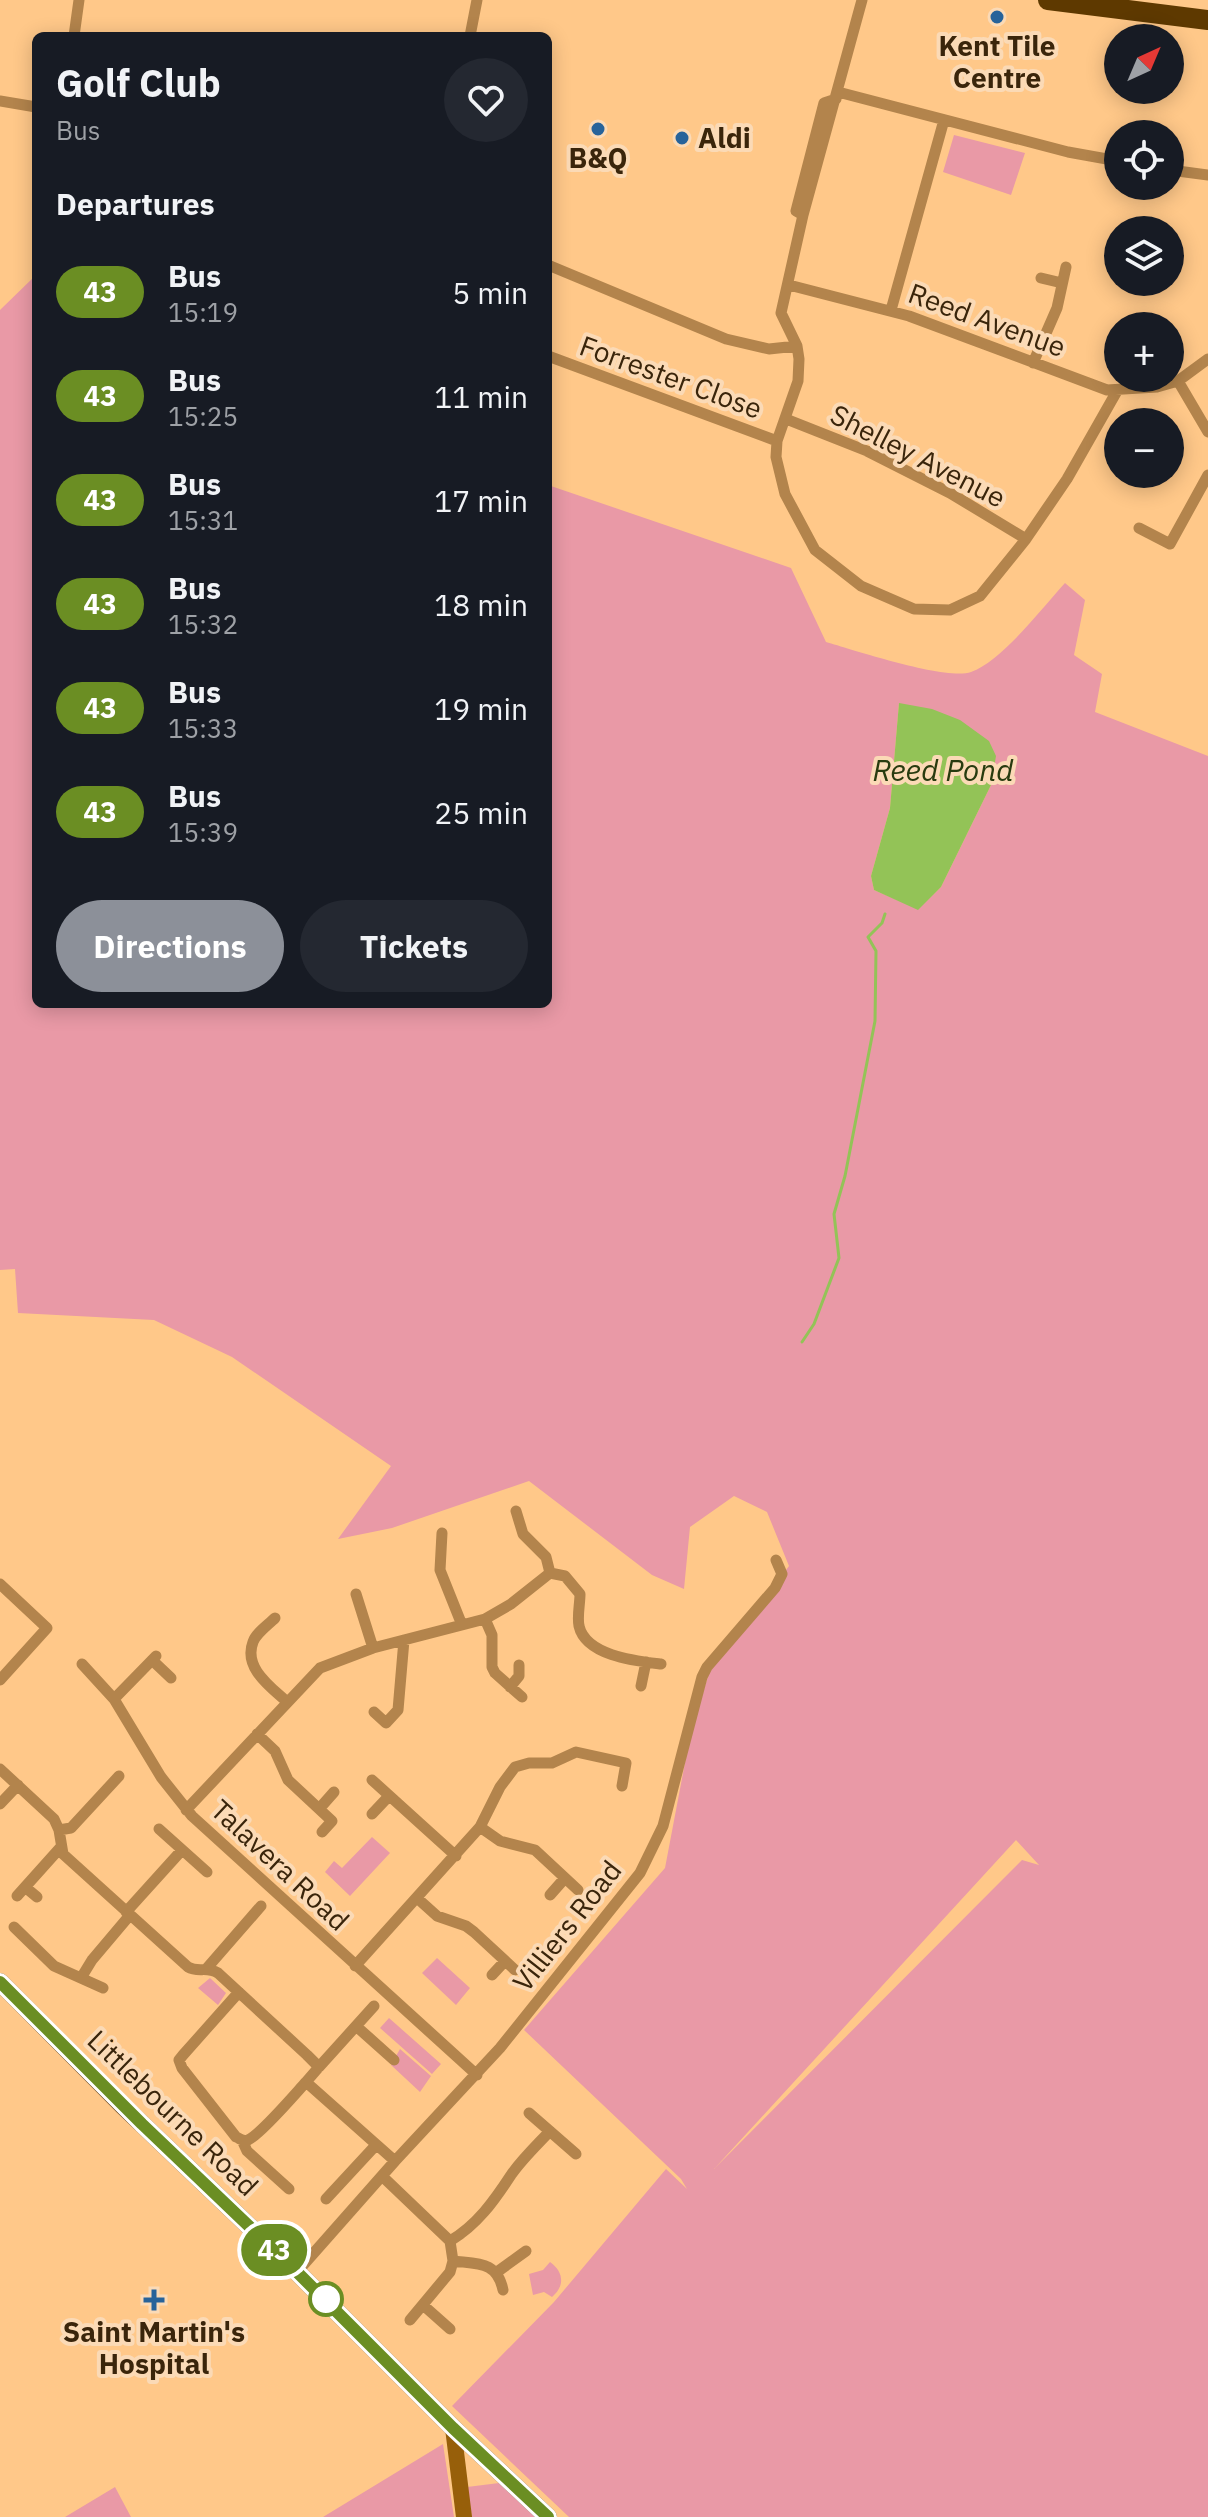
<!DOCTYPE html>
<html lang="en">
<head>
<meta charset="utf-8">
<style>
  body { margin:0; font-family:"IBM Plex Sans",sans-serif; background:#242831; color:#f1f3f6; height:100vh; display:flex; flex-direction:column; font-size:30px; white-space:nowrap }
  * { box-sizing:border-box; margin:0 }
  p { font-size:26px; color:#9ea1a6 }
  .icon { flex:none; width:44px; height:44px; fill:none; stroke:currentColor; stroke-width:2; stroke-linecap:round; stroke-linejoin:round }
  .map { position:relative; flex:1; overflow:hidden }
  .sheet { position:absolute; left:32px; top:32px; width:520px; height:976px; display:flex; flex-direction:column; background:#171b24; border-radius:12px; box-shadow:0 4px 20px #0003 }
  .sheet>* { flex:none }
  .badge { padding:0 16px; border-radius:26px; font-size:28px; line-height:52px }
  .needle { width:52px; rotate:44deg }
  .buttons { position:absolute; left:1104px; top:24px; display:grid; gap:16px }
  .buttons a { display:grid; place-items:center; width:80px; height:80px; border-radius:50%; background:#171b24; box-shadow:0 4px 20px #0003; font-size:40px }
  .map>.badge { position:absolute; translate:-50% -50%; box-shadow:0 0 0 4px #fff }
  h2 { padding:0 24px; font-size:30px; line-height:72px }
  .round { display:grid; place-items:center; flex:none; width:84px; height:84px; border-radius:42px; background:#242831 }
  .overview { display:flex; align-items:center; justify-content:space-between; height:136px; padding:0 24px }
  h1 { font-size:38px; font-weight:700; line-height:60px }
  .button { display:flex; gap:16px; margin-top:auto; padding:16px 24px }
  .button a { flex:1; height:92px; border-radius:48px; background:#8c9099; color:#fff; font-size:32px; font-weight:700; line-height:92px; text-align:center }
  .button a+a { background:#242831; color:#f1f3f6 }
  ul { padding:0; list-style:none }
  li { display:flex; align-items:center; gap:24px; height:104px; padding:0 24px }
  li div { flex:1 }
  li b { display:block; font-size:30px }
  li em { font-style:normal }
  li .badge { min-width:88px; font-weight:700; text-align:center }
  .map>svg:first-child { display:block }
  .green { fill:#e999a6; fill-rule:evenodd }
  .water { fill:#93c357 }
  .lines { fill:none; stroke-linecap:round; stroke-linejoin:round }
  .stream { stroke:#93c357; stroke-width:3 }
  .street { stroke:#b3844c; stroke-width:11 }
  .secondary { stroke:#975f0a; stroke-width:16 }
  .primary { stroke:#6f4e27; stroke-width:18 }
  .highway { stroke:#5e3900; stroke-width:20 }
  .line-casing { stroke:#fff; stroke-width:18 }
  .line { stroke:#6b8e23; stroke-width:12 }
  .poi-dot { fill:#27639a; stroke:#fbdab6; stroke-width:3 }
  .stop-dot { fill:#fff; stroke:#6b8e23; stroke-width:4 }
  .labels { text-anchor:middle; stroke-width:8; stroke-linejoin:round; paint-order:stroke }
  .poi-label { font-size:28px; font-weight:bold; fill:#3a250b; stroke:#fbdab6 }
  .street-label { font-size:28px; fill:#3a250b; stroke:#fbdab6 }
  .water-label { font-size:30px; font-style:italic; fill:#283b0f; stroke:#fbdab6 }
</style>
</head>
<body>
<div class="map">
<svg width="1208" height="2517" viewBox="0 0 1208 2517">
  <rect width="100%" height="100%" fill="#ffc889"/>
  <path class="green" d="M 954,135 L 1025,153 L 1011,195 L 943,172 Z
    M 36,275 L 36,1004 L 548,1004 L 548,485 L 791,568 L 826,642 C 854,650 947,681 971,672 C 1002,661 1042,608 1065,583 L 1085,600 L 1074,655 L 1102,674 L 1095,712 L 1208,756 L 1208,2517 L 569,2517 L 452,2406 L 554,2302 L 666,2169 L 687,2189 L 681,2179 L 524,2030 L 665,1868 L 691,1731 L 709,1673 L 789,1566 L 767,1512 L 734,1496 L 690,1527 L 684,1589 L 652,1575 L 529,1481 L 392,1528 L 338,1539 L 391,1466 L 232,1357 L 154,1320 L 18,1313 L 15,1269 L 0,1270 L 0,310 ZM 899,703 L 991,785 L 941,887 L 918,909 L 874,890 L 871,876 L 890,808 ZM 1016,1840 L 1039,1865 L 1022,1860 L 714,2169 Z
    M 372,1837 L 390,1853 L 350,1896 L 325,1872 L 334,1861 L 342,1868 Z
    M 437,1958 L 470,1988 L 456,2005 L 422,1973 Z
    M 210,1978 L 226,1993 L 218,2005 L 198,1988 Z
    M 389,2018 L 441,2064 L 432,2074 L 380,2028 Z
    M 400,2049 L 431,2076 L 420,2092 L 391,2065 Z
    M 550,2262 C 564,2272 565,2286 552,2297 L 544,2292 L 533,2295 L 529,2274 L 543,2270 Z
    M 443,2444 L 454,2517 L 323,2517 Z
    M 499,2483 L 537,2517 L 472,2517 L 467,2487 Z
    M 115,2487 L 131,2517 L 65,2517 Z"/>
  <path class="water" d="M 899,703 L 932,709 L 960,720 L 989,741 L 996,756 L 991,785 L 941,887 L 918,910 L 874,890 L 871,876 L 890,808 Z"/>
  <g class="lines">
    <path class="stream" d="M 802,1342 L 814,1324 L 839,1258 L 834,1214 L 845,1176 L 875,1021 L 876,951 L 868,937 L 882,923 L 885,914"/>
    <path class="street" d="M 862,0 L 803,215 L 781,313 L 797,346 L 799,359 L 798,381 L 777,441 L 776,457 L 785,494 L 815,550 L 861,586 L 914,609 L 950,610 L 980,596 L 1026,539 L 1067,479 L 1117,391
      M 74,36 L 79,0
      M 470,36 L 477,0
      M 838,92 L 1068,152 L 1118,161
      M 0,101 L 36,107
      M 1170,170 L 1208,175
      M 803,215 L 796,211 L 824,103 L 836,99
      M 548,265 L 726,339 L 769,349 L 797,346
      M 1041,278 L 1062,283
      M 789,285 L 909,316 L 1107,390 L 1157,387 L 1178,381 L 1208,359
      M 891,310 L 944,120
      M 548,356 L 777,441
      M 1033,363 L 1057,308 L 1066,267
      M 1178,381 L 1208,432
      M 786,419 L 867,451 L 950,493 L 1026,539
      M 1139,528 L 1170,544 L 1208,475
      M 516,1511 L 523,1534 L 546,1557 L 550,1573 L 565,1576 L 580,1594 C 580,1604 577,1616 579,1626 C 586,1656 636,1661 661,1664
      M 442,1533 L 440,1570 L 462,1625
      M 0,1584 L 47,1628 L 0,1680
      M 356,1594 L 373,1648
      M 275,1618 C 268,1625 256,1633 253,1642 C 243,1668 271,1687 287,1702
      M 485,1619 L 492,1635 L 492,1667 L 495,1673 L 522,1697
      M 152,1660 L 171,1678
      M 82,1664 L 114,1699 L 161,1777 L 192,1816 L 477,2075
      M 641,1686 L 646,1662
      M 510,1687 L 519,1676 L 519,1665
      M 114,1699 L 156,1656
      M 374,1712 L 386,1723 L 398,1710 L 404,1640
      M 257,1734 L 275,1751 L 288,1780 L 332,1821 L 322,1832
      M 0,1769 L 54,1819 L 59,1830 L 63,1854 L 188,1967 C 198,1973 207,1966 218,1973 L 307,2055 L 319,2067 L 306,2082 L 395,2161
      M 372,1780 L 456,1856
      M 0,1804 L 18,1785
      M 319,1809 L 334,1792
      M 186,1810 L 320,1668 L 373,1648 L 485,1619 L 511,1604 L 550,1573
      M 372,1814 L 389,1796
      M 480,1827 L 500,1841 L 535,1850 L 578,1890
      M 159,1829 L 207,1872
      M 59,1830 L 71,1828 L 119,1776
      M 25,1887 L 37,1897
      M 550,1895 L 565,1878
      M 17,1896 L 60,1848
      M 417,1898 L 437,1916 L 466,1926 L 474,1932 L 515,1970
      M 126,1912 L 182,1850
      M 14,1927 L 54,1966 L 103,1988
      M 355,1966 L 480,1827 L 500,1787 L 515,1767 L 529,1763 L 552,1763 L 576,1752 L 626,1763 L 622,1786
      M 207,1968 L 261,1906
      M 492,1975 L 505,1961
      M 81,1978 L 92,1960 L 130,1915
      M 239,1992 L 183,2055 L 179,2060 L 182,2068 L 236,2137 C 241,2139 243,2142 248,2140 C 261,2134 295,2094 306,2082
      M 356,2026 L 394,2060
      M 319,2067 L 374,2006
      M 529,2113 L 576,2154
      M 242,2140 L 247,2151 L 289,2189
      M 382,2176 L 450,2241 L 453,2261 L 450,2272 L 410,2320
      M 326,2199 L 376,2145
      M 450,2241 C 477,2225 494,2201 511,2175 C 522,2159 537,2145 550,2131
      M 453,2261 C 478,2264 497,2261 503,2290
      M 297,2272 L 395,2161 L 500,2048 L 640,1873 L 663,1826 L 702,1677 L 707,1667 L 775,1588 L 782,1574 L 776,1560
      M 497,2272 L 526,2251
      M 423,2305 L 450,2329"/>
    <path class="secondary" d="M 453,2428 L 464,2517"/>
    <path class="primary" d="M 0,1982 L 122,2105 L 297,2272 L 453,2428 L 548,2517"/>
    <path class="highway" d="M 1048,0 L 1208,20"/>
  </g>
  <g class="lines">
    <g class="line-casing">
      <path id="line" d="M 0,1982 L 142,2124 L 297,2272 L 453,2428 L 548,2517"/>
    </g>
    <use href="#line" class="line"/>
  </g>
  <g class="poi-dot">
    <circle cx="997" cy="17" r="8"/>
    <circle cx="598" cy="129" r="8"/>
    <circle cx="682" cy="138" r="8"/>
    <path d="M150 2288h8v8h8v8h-8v8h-8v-8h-8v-8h8z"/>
  </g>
  <circle class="stop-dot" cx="326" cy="2299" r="16"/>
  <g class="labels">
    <g class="poi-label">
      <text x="997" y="56">Kent Tile<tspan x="997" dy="32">Centre</tspan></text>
      <text x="698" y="148" text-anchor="start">Aldi</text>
      <text x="598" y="168">B&amp;Q</text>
      <text x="154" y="2342">Saint Martin's<tspan x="154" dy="32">Hospital</tspan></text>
    </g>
    <g class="street-label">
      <text transform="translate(987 320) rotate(20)" y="10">Reed Avenue</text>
      <text transform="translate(671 377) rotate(20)" y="10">Forrester Close</text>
      <text transform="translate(918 456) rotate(27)" y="10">Shelley Avenue</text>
      <text transform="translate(280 1865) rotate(43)" y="10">Talavera Road</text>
      <text transform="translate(567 1926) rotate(-52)" y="10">Villiers Road</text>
      <text transform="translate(173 2113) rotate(44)" y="10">Littlebourne Road</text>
    </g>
    <g class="water-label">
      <text x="943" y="781">Reed Pond</text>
    </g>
  </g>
</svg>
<div class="buttons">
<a><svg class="needle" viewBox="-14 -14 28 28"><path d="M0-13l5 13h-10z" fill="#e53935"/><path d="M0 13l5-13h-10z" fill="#9ea1a6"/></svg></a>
<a><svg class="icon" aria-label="locate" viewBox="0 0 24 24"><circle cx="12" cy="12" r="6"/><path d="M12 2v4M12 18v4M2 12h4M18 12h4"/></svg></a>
<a><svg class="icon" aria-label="layers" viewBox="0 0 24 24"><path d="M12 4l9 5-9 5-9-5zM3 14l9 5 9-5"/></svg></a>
<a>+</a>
<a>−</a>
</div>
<b class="badge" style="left:274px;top:2250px;background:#6b8e23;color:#fff">43</b>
<section class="sheet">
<div class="overview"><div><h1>Golf Club</h1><p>Bus</p></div><a class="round"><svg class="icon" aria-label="heart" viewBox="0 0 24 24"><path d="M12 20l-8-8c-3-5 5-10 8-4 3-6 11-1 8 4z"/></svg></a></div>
<h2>Departures</h2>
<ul>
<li><span class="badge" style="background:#6b8e23;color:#fff">43</span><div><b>Bus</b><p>15:19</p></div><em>5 min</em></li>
<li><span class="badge" style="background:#6b8e23;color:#fff">43</span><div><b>Bus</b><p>15:25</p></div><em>11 min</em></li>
<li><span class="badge" style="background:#6b8e23;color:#fff">43</span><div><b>Bus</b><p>15:31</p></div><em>17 min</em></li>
<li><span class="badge" style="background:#6b8e23;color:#fff">43</span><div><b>Bus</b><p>15:32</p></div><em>18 min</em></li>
<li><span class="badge" style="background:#6b8e23;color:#fff">43</span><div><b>Bus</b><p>15:33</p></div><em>19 min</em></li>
<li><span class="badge" style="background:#6b8e23;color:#fff">43</span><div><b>Bus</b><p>15:39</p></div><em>25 min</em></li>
</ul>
<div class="button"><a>Directions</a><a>Tickets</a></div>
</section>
</div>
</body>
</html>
